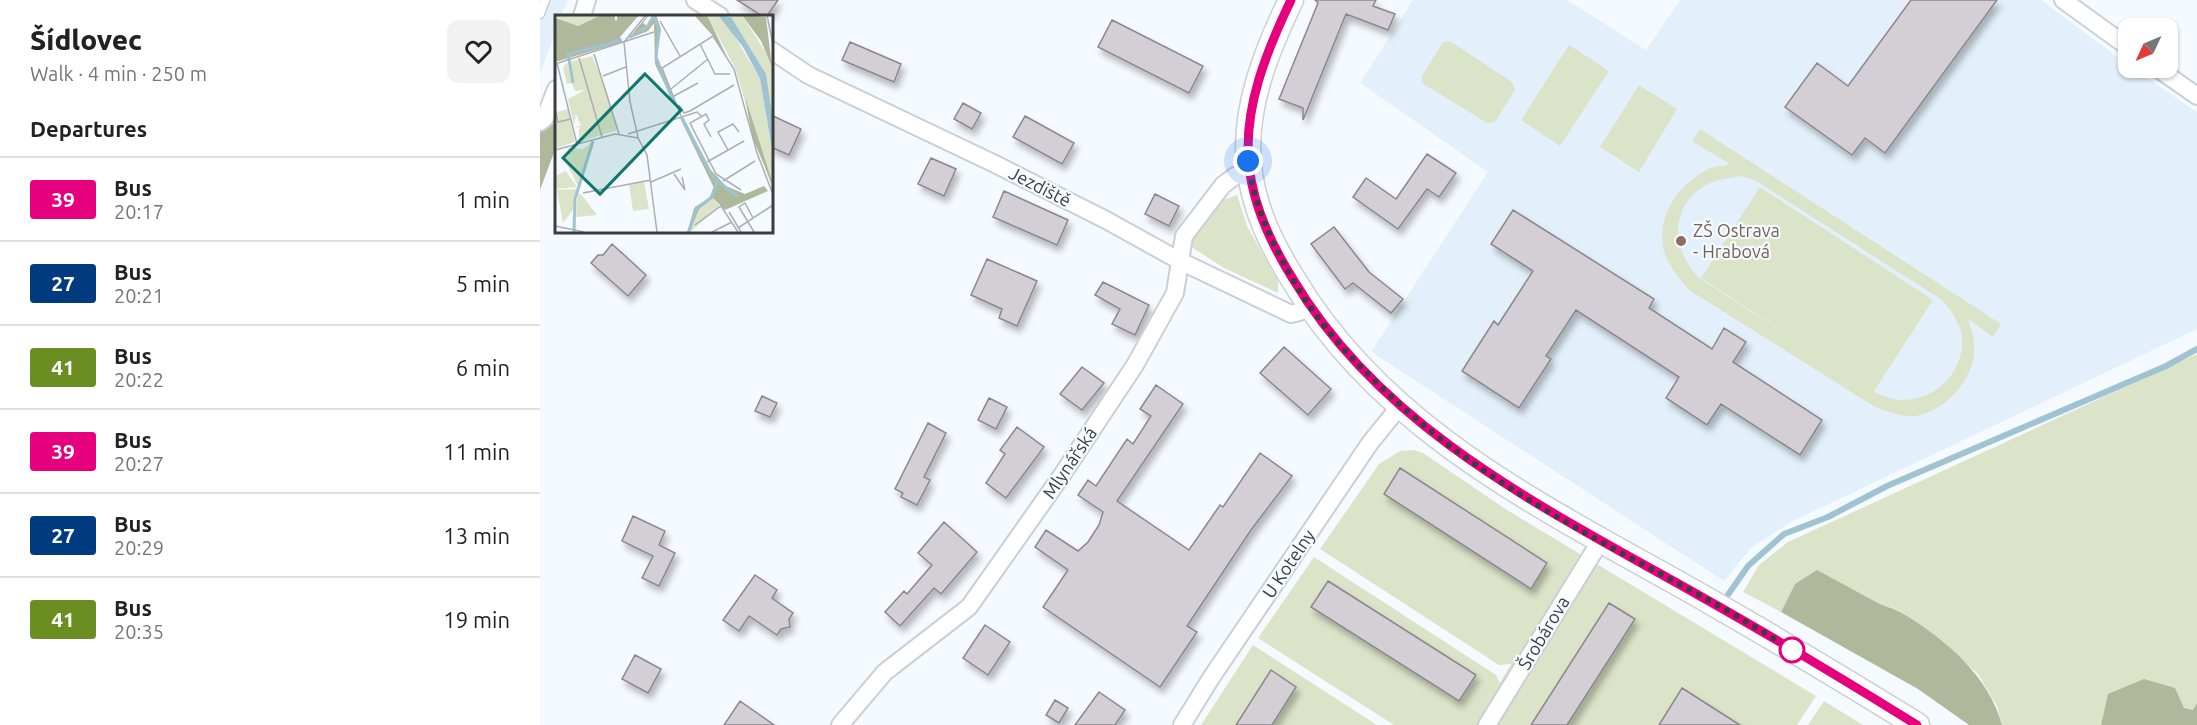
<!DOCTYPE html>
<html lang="en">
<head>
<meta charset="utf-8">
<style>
  body { margin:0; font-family:Ubuntu,sans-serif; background:#f2f2f2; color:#222; height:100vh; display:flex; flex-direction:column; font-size:22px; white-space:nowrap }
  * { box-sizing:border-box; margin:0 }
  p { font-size:20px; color:#767676 }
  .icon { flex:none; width:33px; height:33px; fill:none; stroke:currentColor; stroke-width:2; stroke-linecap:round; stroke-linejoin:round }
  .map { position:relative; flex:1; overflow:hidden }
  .panel { display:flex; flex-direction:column; background:#fff; width:540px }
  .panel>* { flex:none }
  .badge { padding:0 12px; border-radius:4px; font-size:21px; line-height:39px }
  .needle { width:39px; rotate:226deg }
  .fabs { position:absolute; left:1578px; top:18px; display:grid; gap:12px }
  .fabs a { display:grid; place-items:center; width:60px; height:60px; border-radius:12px; background:#fff; box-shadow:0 2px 4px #0004; font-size:30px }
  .you { position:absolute; width:30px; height:30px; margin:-15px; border:4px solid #fff; border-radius:50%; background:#1a73e8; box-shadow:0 0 0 9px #1a73e833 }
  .map>.badge { position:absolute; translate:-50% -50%; box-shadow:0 0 0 3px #fff }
  h2 { padding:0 30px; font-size:22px; line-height:54px }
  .round { display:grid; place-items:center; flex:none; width:63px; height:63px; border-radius:12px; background:#f2f2f2 }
  .summary { display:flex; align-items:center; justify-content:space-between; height:102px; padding:0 30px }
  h1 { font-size:28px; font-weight:800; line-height:45px }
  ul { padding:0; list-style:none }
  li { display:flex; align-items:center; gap:18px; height:84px; padding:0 30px; border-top:2px solid #e0e0e0 }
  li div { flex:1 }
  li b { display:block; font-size:22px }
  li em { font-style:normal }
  li .badge { min-width:66px; font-weight:700; text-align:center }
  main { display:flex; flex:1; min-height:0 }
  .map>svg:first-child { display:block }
  .built { fill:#e3f0fb }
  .green { fill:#dbe4c8; fill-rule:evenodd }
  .forest { fill:#afb89a }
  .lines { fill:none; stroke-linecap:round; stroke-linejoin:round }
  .stream { stroke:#a0c3d2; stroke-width:6 }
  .building { fill:#d4ced5; stroke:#8c878d; stroke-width:1.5; filter:url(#shadow) }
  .service-casing { stroke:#c9d0d5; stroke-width:11 }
  .minor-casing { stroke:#c9d0d5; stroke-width:20 }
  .secondary-casing { stroke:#c9d0d5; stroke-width:27 }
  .service { stroke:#fff; stroke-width:8 }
  .minor { stroke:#fff; stroke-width:16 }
  .secondary { stroke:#fff; stroke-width:24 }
  .line-casing { stroke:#fff; stroke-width:14 }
  .line { stroke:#e6007e; stroke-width:9 }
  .walk { stroke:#3b3d3f; stroke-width:6; stroke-dasharray:0 10.8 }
  .education-dot { fill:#8d6e63; stroke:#f5faff; stroke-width:2 }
  .stop-dot { fill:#fff; stroke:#e6007e; stroke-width:3 }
  .labels { text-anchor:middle; stroke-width:4.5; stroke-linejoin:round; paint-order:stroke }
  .street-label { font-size:18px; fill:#3b3d3f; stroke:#f5faff }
  .education-label { font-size:18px; fill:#785e54; stroke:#f5faff; text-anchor:start }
  .inset-river { fill:none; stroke:#a0c3d2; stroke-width:3 }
  .inset-road { fill:none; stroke:#abaeb2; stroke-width:1.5 }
  .view { fill:#0f766e; fill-opacity:0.15; stroke:#0f766e; stroke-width:3 }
  .inset-edge { fill:none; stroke:#3b3d3f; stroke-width:3 }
</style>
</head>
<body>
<main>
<section class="panel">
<div class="summary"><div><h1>Šídlovec</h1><p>Walk · 4 min · 250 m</p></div><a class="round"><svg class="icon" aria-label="heart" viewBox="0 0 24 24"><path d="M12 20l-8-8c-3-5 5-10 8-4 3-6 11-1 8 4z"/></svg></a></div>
<h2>Departures</h2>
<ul>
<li><span class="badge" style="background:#e6007e;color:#fff">39</span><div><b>Bus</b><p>20:17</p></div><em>1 min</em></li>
<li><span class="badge" style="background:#003b80;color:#fff">27</span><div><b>Bus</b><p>20:21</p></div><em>5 min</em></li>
<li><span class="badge" style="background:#6b8e23;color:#fff">41</span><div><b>Bus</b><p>20:22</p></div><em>6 min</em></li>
<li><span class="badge" style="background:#e6007e;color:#fff">39</span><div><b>Bus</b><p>20:27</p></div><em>11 min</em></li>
<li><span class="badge" style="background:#003b80;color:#fff">27</span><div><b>Bus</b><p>20:29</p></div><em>13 min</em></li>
<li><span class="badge" style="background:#6b8e23;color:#fff">41</span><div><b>Bus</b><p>20:35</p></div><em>19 min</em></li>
</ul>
</section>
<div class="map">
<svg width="1657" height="725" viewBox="0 0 1657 725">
  <defs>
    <filter id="shadow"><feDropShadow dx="3.5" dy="6" stdDeviation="3" flood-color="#0004"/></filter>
  </defs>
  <rect width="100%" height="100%" fill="#f5faff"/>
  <path class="built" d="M 0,0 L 28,0 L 21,16 L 16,16 L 16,30 L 0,74 Z
    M 873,0 L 1027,0 L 1106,50 L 1140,0 L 1501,0 L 1588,65 L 1588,68 L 1592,68 L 1657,112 L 1657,329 L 1251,522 L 1212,547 L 1184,581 L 833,353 L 832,350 L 948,172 L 820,83 Z"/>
  <path class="green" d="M 910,41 L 972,82 L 975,90 L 955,122 L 947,123 L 882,83 L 882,76 L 903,42 Z
    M 1029,45 L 1069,71 L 1020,146 L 981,120 Z
    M 1099,85 L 1137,109 L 1099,172 L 1060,147 Z
    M 1160,129 L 1461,324 L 1453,337 L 1428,319 C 1432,330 1436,343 1434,356 C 1429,383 1407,408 1380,415 C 1366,419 1348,412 1335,407 L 1149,290 C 1139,278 1125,262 1123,246 C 1118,212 1141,181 1171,168 C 1177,166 1184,166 1190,164 L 1152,141 ZM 1203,176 L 1216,181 L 1402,300 C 1411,310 1420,323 1422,336 C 1426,383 1374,417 1334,391 L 1393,300 L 1220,187 L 1161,278 L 1260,343 L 1159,278 C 1127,245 1131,194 1179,180 C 1187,178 1195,177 1203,176 Z
    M 697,195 L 707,226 L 738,281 L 738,293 L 684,268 L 650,246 L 657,231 L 683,200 Z
    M 1657,354 L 1657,703 L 1653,710 L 1568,694 L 1561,725 L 1462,725 L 1457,706 L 1438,674 L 1395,636 L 1362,612 L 1336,602 L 1255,584 L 1241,612 L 1203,592 L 1219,565 L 1248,542 Z
    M 874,450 L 883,453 L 967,510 L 1276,696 L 1257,725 L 854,725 L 718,638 L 774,557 L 956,675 L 960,683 L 971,664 L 959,665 L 780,549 L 839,464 L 860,451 Z
    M 713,645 L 837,725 L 661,725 Z
    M 1284,701 L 1323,725 L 1268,725 Z"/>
  <path class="forest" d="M 16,112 L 16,147 L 0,190 L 0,129 Z
    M 1277,570 C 1296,580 1315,591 1334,601 C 1343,606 1354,608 1364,614 C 1406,640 1449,676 1462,725 L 1429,725 L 1378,689 L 1241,612 L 1255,584 Z
    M 1604,679 L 1635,688 L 1644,708 L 1653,710 L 1657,703 L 1657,725 L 1561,725 L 1568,694 Z"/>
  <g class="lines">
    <path class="stream" d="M 1185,599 L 1208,566 L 1244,534 L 1288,517 L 1347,486 L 1626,366 L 1657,349"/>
  </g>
  <path class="building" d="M 197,0 L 238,0 L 227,16 L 222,16 Z
    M 775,0 L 836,0 L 833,6 L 855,14 L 848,30 L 806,14 L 763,120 L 763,108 L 739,99 L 778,3 Z
    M 1371,0 L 1457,0 L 1345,153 L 1325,138 L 1312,155 L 1245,107 L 1277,63 L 1308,86 Z
    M 572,20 L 663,66 L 649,93 L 558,47 Z
    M 310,42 L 361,64 L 354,82 L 302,60 Z
    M 423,103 L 441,113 L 432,129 L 414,119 Z
    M 231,115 L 261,129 L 249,155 L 231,147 Z
    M 485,116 L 534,143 L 522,164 L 473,137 Z
    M 887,154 L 916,173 L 899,197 L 887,189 L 858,229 L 813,197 L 826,178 L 856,199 Z
    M 391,158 L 416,169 L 404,196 L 378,184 Z
    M 464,191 L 528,220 L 517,245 L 453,217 Z
    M 615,194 L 639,206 L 629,226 L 605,214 Z
    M 973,210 L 1114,299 L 1109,308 L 1172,349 L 1184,328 L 1206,342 L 1193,362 L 1282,420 L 1260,455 L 1181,404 L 1167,425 L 1126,398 L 1139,377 L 1036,310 L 1006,356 L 1011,359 L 979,408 L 922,371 L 954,321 L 958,325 L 993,271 L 951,244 Z
    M 794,227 L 829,272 L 863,299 L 851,313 L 813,283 L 805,289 L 771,244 Z
    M 72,244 L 106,275 L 88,296 L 51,263 L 58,255 L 63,255 Z
    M 447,259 L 497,281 L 477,326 L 459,318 L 462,309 L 431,295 Z
    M 563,282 L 609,305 L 595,335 L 572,324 L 580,309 L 555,295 Z
    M 744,347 L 791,389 L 768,415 L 720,373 Z
    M 542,367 L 564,383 L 542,410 L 520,394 Z
    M 616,385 L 643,404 L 577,501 L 649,550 L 680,505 L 683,507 L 720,453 L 752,476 L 711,530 L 647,626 L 657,632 L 620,687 L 503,607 L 528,570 L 495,547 L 506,530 L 538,551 L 548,542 L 559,525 L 563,512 L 538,495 L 548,480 L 556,486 L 587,439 L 593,444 L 611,416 L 600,409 Z
    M 222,396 L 237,403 L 230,417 L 215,411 Z
    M 449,398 L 467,407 L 456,429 L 438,420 Z
    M 388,423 L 406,433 L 384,477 L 390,480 L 377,505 L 361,497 L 363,493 L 355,489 Z
    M 477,427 L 504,447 L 466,498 L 446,483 L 465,454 L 460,450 Z
    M 860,468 L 1007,563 L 991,589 L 844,494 Z
    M 93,516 L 125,531 L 119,545 L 135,553 L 119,586 L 102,578 L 113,556 L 82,541 Z
    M 404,522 L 437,552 L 401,594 L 394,588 L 360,626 L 345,612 L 364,591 L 367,594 L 392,565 L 378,553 Z
    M 215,575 L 237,590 L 232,598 L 253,613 L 249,619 L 250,627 L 241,629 L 237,635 L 209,616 L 199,631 L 183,620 Z
    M 788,581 L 936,675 L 919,701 L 771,607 Z
    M 1069,603 L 1095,619 L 1027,725 L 991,725 Z
    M 445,625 L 470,642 L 448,675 L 423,658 Z
    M 95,655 L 121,669 L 108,693 L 82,679 Z
    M 731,670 L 756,687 L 732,725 L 696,725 Z
    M 1142,688 L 1200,725 L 1119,725 Z
    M 559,692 L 585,710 L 575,725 L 535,725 Z
    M 515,700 L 528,708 L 519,723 L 506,715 Z
    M 200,701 L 234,725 L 184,725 Z"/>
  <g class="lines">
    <g class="service-casing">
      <path id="service" d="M 0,14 L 5,0"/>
    </g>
    <g class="minor-casing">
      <path id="minor" d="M 155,0 L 180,16
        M 1523,0 L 1588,47
        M 42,16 L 47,0
        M 231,50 L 268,75 L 455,164 L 566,220 L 640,261 L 751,314 L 771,309
        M 1617,68 L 1657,96
        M 0,122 L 5,118 L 16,89
        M 300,725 L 345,672 L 429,607 L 520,478 L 595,365 L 635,293 L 644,236 L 683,185 L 695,176 L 709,171
        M 642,725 L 671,678 L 830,443 L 860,406
        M 947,725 L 1061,540"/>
    </g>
    <g class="secondary-casing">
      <path id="secondary" d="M 751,0 C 727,50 703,108 709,165 C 713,207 731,244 753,279 C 847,437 1016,513 1169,601 C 1239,641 1309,683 1377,725"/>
    </g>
    <use href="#service" class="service"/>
    <use href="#minor" class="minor"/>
    <use href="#secondary" class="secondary"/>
  </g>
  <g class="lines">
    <g class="line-casing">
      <path id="line" d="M 751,0 C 727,50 703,108 709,165 C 713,206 731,244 753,279 C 844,432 1010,511 1160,596 C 1233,637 1306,681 1377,725"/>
    </g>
    <use href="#line" class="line"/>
    <path class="walk" d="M 708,161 C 714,206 732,244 755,283 C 777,321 806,353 838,384 C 875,420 915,452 958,480 C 1052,543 1157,588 1252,650"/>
  </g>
  <circle class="education-dot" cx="1141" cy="241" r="6"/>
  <circle class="stop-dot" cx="1252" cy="650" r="12"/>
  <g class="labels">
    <g class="street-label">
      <text transform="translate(500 187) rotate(27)" y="6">Jezdiště</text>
      <text transform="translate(530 463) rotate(-56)" y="6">Mlynářská</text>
      <text transform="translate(749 564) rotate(-56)" y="6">U Kotelny</text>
      <text transform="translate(1004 633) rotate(-59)" y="6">Šrobárova</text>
    </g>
    <g class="education-label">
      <text x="1153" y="237">ZŠ Ostrava<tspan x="1153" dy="21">- Hrabová</tspan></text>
    </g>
  </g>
  <g transform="translate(15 15)">
    <rect width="218" height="218" fill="#f5faff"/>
    <path d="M 0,0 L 46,0 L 23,11 L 4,6 ZM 152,0 L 163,0 L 176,15 L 205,64 L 217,134 L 217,174 L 180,53 ZM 174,0 L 187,0 L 213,41 L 217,53 L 217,98 L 211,59 ZM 37,41 L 52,76 L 62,115 L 24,127 L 24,112 L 19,111 L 26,111 L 21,99 L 19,110 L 13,84 L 30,75 L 20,76 L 17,68 L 12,69 L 8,53 L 12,47 L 18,69 L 13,47 ZM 13,94 L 20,127 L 1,133 L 0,109 L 5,107 L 2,97 ZM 37,127 L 38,132 L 23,171 L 9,144 L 14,140 L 13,133 L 28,134 ZM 11,156 L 22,172 L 0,174 L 0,161 ZM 89,167 L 94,194 L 78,196 L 74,169 ZM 23,174 L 18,195 L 8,208 L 2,175 ZM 23,179 L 26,179 L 42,200 L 21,202 ZM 158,183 L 165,191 L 135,217 L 144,194 Z" fill="#dbe4c8"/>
    <path d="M 46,0 L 59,0 L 61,7 L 63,0 L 84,0 L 65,22 L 67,27 L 0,47 L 0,3 L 23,11 ZM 93,0 L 94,0 L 88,8 L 92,11 L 101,0 L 106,14 L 102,42 L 120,91 L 100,49 L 99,8 L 93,16 L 73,24 ZM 139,0 L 152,0 L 172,42 L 158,21 ZM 187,0 L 211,2 L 217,52 L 206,26 ZM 190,82 L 217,166 L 216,167 L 197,121 ZM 128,102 L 152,151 L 171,171 L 190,179 L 209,171 L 213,176 L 170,195 L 158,183 L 144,194 L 135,217 L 132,217 L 140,192 L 154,183 L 159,173 L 125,103 Z" fill="#afb89a"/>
    <path d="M 163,0 L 176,2 L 211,59 L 217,98 L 217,134 L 205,64 L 188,32 Z" fill="#a0c3d2"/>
    <path class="inset-river" d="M 99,2 L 104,15 L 101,42 L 118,86M 75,22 L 92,12 L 99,0M 18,68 L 13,39 L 67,25M 127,103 L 161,168 L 157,182 L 140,195 L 134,217M 161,165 L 183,182M 19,217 L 20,184 L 38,126"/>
    <path class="inset-road" d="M 212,0 L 218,30M 105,6 L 125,41M 69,27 L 75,87 L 83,122M 69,27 L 91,0M 145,29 L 160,59 L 175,59M 39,39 L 64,119M 24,43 L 47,122M 2,48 L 22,129M 0,49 L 99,17M 48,61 L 71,52M 116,74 L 153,44M 119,81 L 143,68M 124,90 L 129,98 L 135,96 L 179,70M 0,93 L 3,107 L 16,104M 126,101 L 107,53 L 158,21 L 179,54 L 202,138 L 217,177M 73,119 L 142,97 L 146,101M 156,122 L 149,109 L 154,105 L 151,99 L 135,108 L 161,159 L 186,175M 0,135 L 60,119 L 83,123 L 92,140 L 102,217M 173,135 L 163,117 L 178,109 L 184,117M 152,147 L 189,126M 119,159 L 130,175 L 127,162M 168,166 L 200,146M 96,167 L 126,154M 28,178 L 96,165M 174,197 L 186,217M 198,203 L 190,188 L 184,192 L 199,217M 140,210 L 166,191 L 183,217M 0,211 L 29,217M 183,213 L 218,190M 157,217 L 177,207"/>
    <path class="view" d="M 90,59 L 126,95 L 45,179 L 8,143 Z"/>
    <rect width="218" height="218" class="inset-edge"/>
  </g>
</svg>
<div class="fabs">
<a><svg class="needle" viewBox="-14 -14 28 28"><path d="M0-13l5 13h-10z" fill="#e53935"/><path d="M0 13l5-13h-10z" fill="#767676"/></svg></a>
</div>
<div class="you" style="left:708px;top:161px"></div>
</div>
</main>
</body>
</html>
